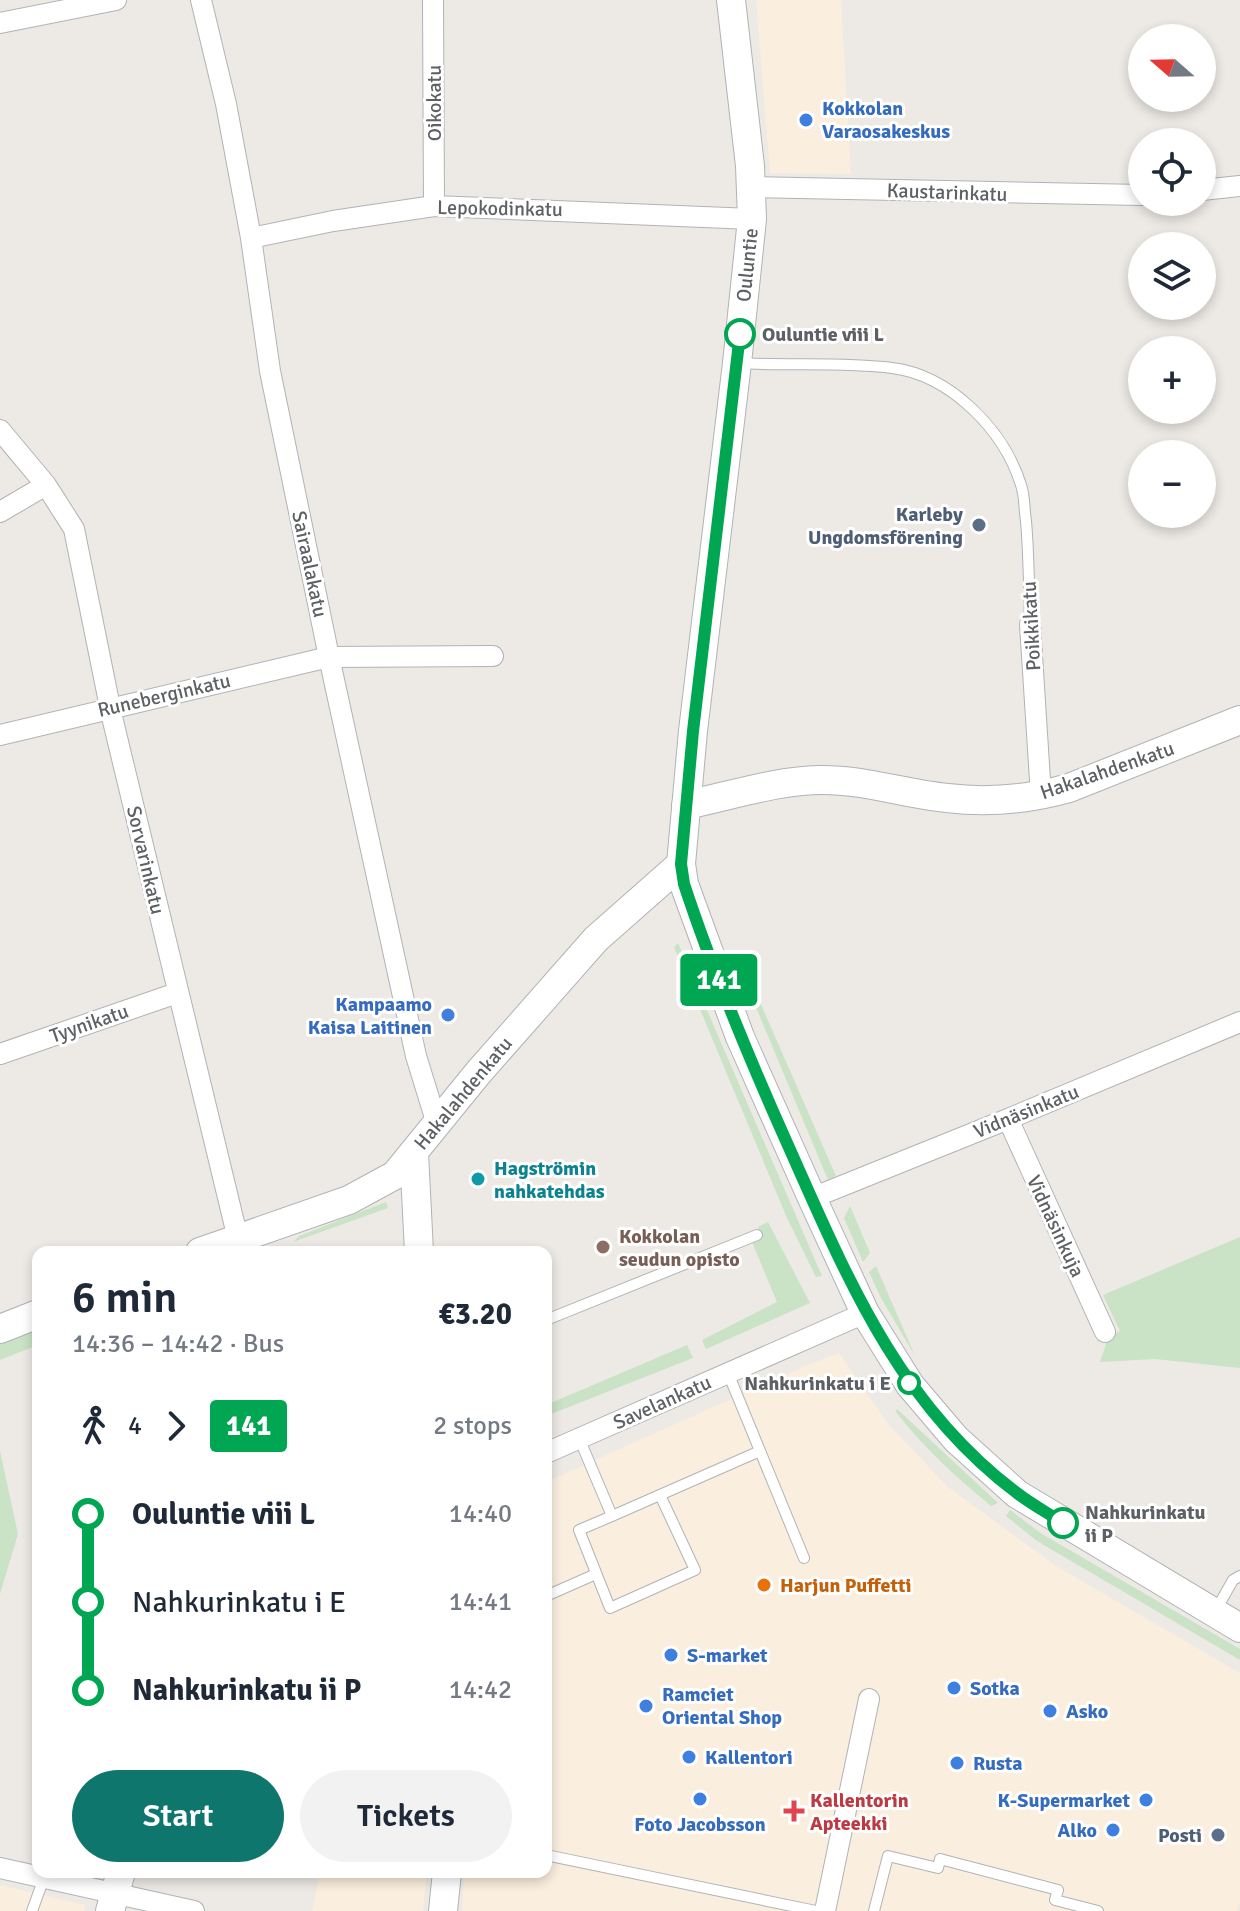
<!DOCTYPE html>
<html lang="en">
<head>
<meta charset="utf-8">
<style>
  body { margin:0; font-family:Signika,sans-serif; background:#f2f2f3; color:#1f2937; height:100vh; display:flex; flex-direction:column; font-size:30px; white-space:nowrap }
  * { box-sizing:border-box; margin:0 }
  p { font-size:26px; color:#747a83 }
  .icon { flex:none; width:44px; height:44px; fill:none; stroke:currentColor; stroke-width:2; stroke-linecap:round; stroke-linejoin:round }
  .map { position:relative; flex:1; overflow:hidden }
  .drawer { position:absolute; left:32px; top:1246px; width:520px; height:632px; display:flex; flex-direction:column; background:#fff; border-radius:16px; box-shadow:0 4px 12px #0003 }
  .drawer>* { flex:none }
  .badge { padding:0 16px; border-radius:6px; font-size:28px; line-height:52px }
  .needle { width:52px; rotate:290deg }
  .tools { position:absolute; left:1128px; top:24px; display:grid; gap:16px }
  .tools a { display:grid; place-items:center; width:88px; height:88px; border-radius:50%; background:#fff; box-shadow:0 4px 12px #0003; font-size:40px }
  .map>.badge { position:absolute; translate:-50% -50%; box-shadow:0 0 0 4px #fff }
  .legs { display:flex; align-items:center; gap:12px; height:88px; padding:0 40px; font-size:26px }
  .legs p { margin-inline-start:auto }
  .summary { display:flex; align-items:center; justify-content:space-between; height:136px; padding:0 40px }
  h1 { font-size:44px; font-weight:600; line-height:60px }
  .button { display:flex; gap:16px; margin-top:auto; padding:16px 40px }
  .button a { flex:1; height:92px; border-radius:48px; background:#0f766e; color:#fff; font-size:32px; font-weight:600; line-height:92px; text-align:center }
  .button a+a { background:#f2f2f3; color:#1f2937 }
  ul { padding:0 40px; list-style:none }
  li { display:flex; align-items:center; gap:28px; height:88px; font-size:30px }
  li i { display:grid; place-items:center; width:12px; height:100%; margin:0 10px; background:currentColor }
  li i::after { content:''; width:20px; height:20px; margin:-10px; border:6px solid; border-radius:50%; background:#fff }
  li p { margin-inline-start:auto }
  li:first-child i { background:linear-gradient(#0000 50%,currentColor 0) }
  li:last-child i { background:linear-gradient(currentColor 50%,#0000 0) }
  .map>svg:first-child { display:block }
  .commercial { fill:#faeede }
  .green { fill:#cae2c5 }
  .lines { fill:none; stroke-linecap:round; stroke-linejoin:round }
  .lane-casing { stroke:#b0b3b6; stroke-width:12 }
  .street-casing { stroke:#b0b3b6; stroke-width:22 }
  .secondary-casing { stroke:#afb3b6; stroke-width:30 }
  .lane { stroke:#fff; stroke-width:10 }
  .street { stroke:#fff; stroke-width:20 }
  .secondary { stroke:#fff; stroke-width:28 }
  .line-1-casing { stroke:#fff; stroke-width:18 }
  .line-1 { stroke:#00a651; stroke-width:12 }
  .shop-dot { fill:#3f7fe0; stroke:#fff; stroke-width:3 }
  .stop-1-dot { fill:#fff; stroke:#00a651; stroke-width:4 }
  .service-dot { fill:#5c6f8a; stroke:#fff; stroke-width:3 }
  .culture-dot { fill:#0f9aa8; stroke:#fff; stroke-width:3 }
  .education-dot { fill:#8d6e63; stroke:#fff; stroke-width:3 }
  .food-dot { fill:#e8710a; stroke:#fff; stroke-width:3 }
  .health-dot { fill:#e0444e; stroke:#fff; stroke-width:3 }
  .labels { text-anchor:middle; stroke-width:6; stroke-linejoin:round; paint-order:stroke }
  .street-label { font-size:20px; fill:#5d6164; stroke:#fff }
  .shop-label { font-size:20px; font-weight:bold; fill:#366cbe; stroke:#fff; text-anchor:start }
  .stop-label { font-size:20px; font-weight:bold; fill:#5d6164; stroke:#fff; text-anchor:start }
  .service-label { font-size:20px; font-weight:bold; fill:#4e5e75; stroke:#fff; text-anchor:end }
  .culture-label { font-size:20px; font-weight:bold; fill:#0d838f; stroke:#fff; text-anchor:start }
  .education-label { font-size:20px; font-weight:bold; fill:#785e54; stroke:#fff; text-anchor:start }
  .food-label { font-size:20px; font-weight:bold; fill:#c56008; stroke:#fff; text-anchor:start }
  .health-label { font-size:20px; font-weight:bold; fill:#be3a42; stroke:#fff; text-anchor:start }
</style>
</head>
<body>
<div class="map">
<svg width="1240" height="1911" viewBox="0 0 1240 1911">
  <rect width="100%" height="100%" fill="#edeae5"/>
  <path class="commercial" d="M 756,0 L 841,0 L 851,174 L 770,173 Z
    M 839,1353 L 888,1424 L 948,1487 L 1056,1566 L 1240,1673 L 1240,1902 L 1237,1911 L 462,1911 L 464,1872 L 546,1872 L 546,1482 L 807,1365 Z
    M 320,1872 L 427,1872 L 423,1911 L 312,1911 Z
    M 0,1885 L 85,1905 L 84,1911 L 0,1911 Z"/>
  <path class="green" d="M 678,943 L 822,1276 L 816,1277 L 787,1218 L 674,947 Z
    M 750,993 L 756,993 L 836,1176 L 828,1180 Z
    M 386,1202 L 388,1208 L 293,1242 L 299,1236 Z
    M 850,1206 L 870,1253 L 863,1262 L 844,1218 Z
    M 768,1222 L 810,1303 L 706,1349 L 702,1340 L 777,1302 L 752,1242 L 763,1237 L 758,1227 Z
    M 1240,1237 L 1240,1368 L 1155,1359 L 1100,1362 L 1108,1338 L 1120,1331 L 1103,1295 Z
    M 876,1266 L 915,1356 L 881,1298 L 869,1272 Z
    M 38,1327 L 38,1345 L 0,1360 L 0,1342 Z
    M 687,1345 L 693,1358 L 546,1416 L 546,1405 Z
    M 897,1409 L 998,1503 L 991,1506 C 956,1477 924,1448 896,1412 Z
    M 0,1451 L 18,1534 L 0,1594 Z
    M 1010,1510 L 1042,1534 L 1240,1649 L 1240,1660 L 1037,1541 L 1006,1516 Z"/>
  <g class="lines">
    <g class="lane-casing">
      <path id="lane" d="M 739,363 C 790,366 842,362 892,368 C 950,375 1004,430 1021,485 C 1025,496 1024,509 1026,521 C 1029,555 1029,590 1030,624
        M 546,1320 L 757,1235
        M 728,1373 L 804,1558
        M 579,1438 L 612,1516 L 579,1530 L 610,1608 L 695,1570 L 660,1495
        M 612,1516 L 760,1451
        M 546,1596 L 596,1574
        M 1216,1610 L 1233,1580 L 1240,1576
        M 546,1855 L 816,1911
        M 32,1911 L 44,1878
        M 874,1911 L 888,1856 L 938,1868 L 940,1859 L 1058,1890 L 1055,1900 L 1098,1911"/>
    </g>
    <g class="street-casing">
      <path id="street" d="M 201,0 L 226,104 L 251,238 L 270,371 L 329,657 L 416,1056 L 437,1124
        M 433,0 L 434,206
        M 0,23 L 116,0
        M 751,187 L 1142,195
        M 1202,190 L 1240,186
        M 251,238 L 333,221 L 434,206 L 752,219
        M 0,430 L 46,485 L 74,529 L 112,717 L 238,1239
        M 0,512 L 46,485
        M 1030,624 L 1041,796
        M 0,735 L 329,657 L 493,656
        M 0,1054 L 177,993
        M 1008,1119 L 1105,1332
        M 812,1198 L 1008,1119 L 1240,1022
        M 546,1453 L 865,1313
        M 0,1868 L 194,1911
        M 825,1911 L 869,1699"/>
    </g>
    <g class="secondary-casing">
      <path id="secondary" d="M 731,0 L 750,166 L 752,219 L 737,363 L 693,731 L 681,864 L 684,884 L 740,1037 L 812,1198 L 865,1313 L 910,1385 L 956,1439 L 1017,1494 L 1240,1628
        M 686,805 C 730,796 774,781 819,780 C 862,779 905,794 947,798 C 987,803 1030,799 1069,788 L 1240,720
        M 414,1153 L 419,1252
        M 200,1252 L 349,1200 L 395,1175 L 478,1073 L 596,939 L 681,864
        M 0,1329 L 38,1314
        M 110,1911 L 121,1872
        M 443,1911 L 447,1872"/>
    </g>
    <use href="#lane" class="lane"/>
    <use href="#street" class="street"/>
    <use href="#secondary" class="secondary"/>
  </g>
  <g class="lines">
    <g class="line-1-casing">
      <path id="line-1" d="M 740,334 L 693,731 L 681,864 L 684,884 C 713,972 749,1058 787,1143 C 846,1275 897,1403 1017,1493 C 1031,1504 1048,1513 1063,1523"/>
    </g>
    <use href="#line-1" class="line-1"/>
  </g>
  <g class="shop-dot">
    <circle cx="806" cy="120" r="8"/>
    <circle cx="448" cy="1015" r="8"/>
    <circle cx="671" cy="1655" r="8"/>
    <circle cx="954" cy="1688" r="8"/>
    <circle cx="646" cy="1706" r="8"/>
    <circle cx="1050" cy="1711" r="8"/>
    <circle cx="689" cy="1757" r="8"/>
    <circle cx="957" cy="1763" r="8"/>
    <circle cx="700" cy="1799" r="8"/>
    <circle cx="1146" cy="1800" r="8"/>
    <circle cx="1113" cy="1830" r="8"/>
  </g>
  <g class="stop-1-dot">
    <circle cx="740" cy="334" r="14"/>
    <circle cx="909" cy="1383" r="10"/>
    <circle cx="1063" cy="1523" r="14"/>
  </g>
  <g class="service-dot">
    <circle cx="979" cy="525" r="8"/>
    <circle cx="1218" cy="1835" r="8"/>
  </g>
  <circle class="culture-dot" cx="478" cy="1179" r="8"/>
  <circle class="education-dot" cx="603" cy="1247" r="8"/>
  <circle class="food-dot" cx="764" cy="1585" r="8"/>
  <path class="health-dot" d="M790 1799h8v8h8v8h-8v8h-8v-8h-8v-8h8z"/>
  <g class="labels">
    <g class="street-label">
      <text transform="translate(434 103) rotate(-90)" y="7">Oikokatu</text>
      <text transform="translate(947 192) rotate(2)" y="7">Kaustarinkatu</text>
      <text transform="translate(500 208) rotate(1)" y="7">Lepokodinkatu</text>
      <text transform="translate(747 265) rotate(-84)" y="7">Ouluntie</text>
      <text transform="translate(310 564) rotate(78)" y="7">Sairaalakatu</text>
      <text transform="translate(1031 626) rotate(-93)" y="7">Poikkikatu</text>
      <text transform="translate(164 695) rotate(-13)" y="7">Runeberginkatu</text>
      <text transform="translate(1107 770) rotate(-19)" y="7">Hakalahdenkatu</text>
      <text transform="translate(146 860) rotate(77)" y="7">Sorvarinkatu</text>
      <text transform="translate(89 1023) rotate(-19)" y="7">Tyynikatu</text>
      <text transform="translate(463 1093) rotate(-50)" y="7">Hakalahdenkatu</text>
      <text transform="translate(1026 1111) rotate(-22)" y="7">Vidnäsinkatu</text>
      <text transform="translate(1056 1226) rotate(65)" y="7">Vidnäsinkuja</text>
      <text transform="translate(662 1402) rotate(-24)" y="7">Savelankatu</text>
    </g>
    <g class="shop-label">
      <text x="822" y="115">Kokkolan<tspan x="822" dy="23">Varaosakeskus</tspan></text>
      <text x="432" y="1011" text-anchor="end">Kampaamo<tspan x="432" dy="23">Kaisa Laitinen</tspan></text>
      <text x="687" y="1662">S-market</text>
      <text x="970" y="1695">Sotka</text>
      <text x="662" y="1701">Ramciet<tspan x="662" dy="23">Oriental Shop</tspan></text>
      <text x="1066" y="1718">Asko</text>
      <text x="705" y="1764">Kallentori</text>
      <text x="973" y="1770">Rusta</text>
      <text x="1130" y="1807" text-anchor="end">K-Supermarket</text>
      <text x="700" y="1831" text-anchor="middle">Foto Jacobsson</text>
      <text x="1097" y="1837" text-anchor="end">Alko</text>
    </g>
    <g class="stop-label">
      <text x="762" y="341">Ouluntie viii L</text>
      <text x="891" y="1390" text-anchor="end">Nahkurinkatu i E</text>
      <text x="1085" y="1519">Nahkurinkatu<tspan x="1085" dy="23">ii P</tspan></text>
    </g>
    <g class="service-label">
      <text x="963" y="521">Karleby<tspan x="963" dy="23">Ungdomsförening</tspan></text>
      <text x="1202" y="1842">Posti</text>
    </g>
    <g class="culture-label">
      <text x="494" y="1175">Hagströmin<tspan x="494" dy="23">nahkatehdas</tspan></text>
    </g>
    <g class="education-label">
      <text x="619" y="1243">Kokkolan<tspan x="619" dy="23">seudun opisto</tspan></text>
    </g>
    <g class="food-label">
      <text x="780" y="1592">Harjun Puffetti</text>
    </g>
    <g class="health-label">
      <text x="810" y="1807">Kallentorin<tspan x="810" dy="23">Apteekki</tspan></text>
    </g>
  </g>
</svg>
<div class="tools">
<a><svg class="needle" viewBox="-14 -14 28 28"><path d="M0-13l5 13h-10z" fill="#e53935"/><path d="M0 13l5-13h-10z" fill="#747a83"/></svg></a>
<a><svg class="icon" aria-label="locate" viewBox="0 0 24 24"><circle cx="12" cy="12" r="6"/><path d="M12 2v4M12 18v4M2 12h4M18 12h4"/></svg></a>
<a><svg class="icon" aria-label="layers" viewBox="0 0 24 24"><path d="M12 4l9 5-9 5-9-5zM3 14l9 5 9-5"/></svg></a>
<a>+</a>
<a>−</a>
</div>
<b class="badge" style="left:719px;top:980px;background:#00a651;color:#fff">141</b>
<section class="drawer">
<div class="summary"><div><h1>6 min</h1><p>14:36 – 14:42 · Bus</p></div><b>€3.20</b></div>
<div class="legs"><svg class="icon" aria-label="walk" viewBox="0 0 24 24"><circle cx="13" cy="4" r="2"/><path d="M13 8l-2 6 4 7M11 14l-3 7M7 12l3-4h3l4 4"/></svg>4<svg class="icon" aria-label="forward" viewBox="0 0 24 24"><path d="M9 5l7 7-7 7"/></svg><b class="badge" style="background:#00a651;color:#fff">141</b><p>2 stops</p></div>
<ul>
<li><i style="color:#00a651"></i><b>Ouluntie viii L</b><p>14:40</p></li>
<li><i style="color:#00a651"></i><span>Nahkurinkatu i E</span><p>14:41</p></li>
<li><i style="color:#00a651"></i><b>Nahkurinkatu ii P</b><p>14:42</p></li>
</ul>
<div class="button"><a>Start</a><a>Tickets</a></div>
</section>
</div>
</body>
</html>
